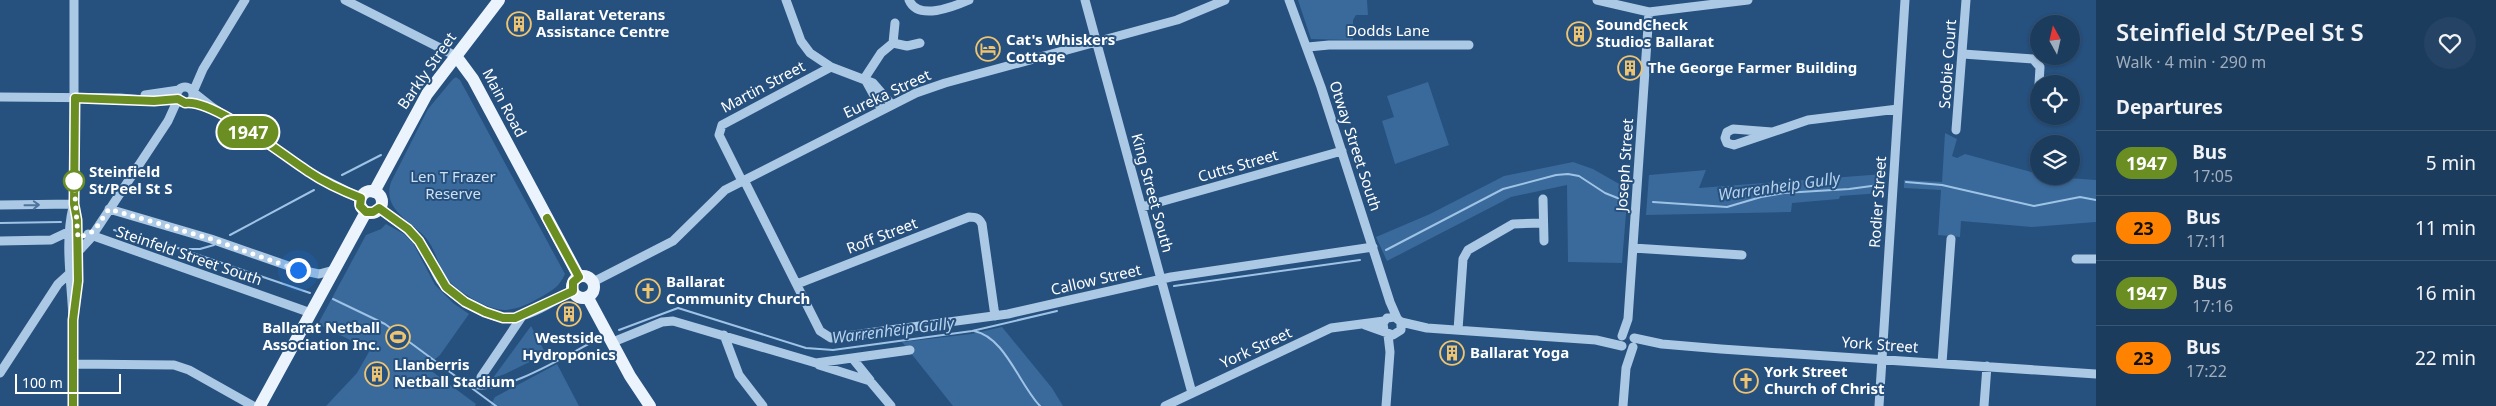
<!DOCTYPE html>
<html lang="en">
<head>
<meta charset="utf-8">
<style>
  body { margin:0; font-family:"Noto Sans",sans-serif; background:#254364; color:#f1f3f6; height:100vh; display:flex; flex-direction:column; font-size:19px; white-space:nowrap }
  * { box-sizing:border-box; margin:0 }
  p { font-size:16px; color:#a0adbc }
  .icon { flex:none; width:28px; height:28px; fill:none; stroke:currentColor; stroke-width:2; stroke-linecap:round; stroke-linejoin:round }
  .map { position:relative; flex:1; overflow:hidden }
  .panel { display:flex; flex-direction:column; background:#1c3c5e; width:400px }
  .panel>* { flex:none }
  .badge { padding:0 10px; border-radius:16px; font-size:18px; line-height:32px }
  .needle { width:32px; rotate:352deg }
  .buttons { position:absolute; left:2030px; top:15px; display:grid; gap:10px }
  .buttons a { display:grid; place-items:center; width:50px; height:50px; border-radius:50%; background:#1c3c5e; box-shadow:0 1px 4px #0004,0 0 0 1px #3a5673; font-size:25px }
  .scale { position:absolute; left:15px; bottom:12px; width:106px; box-sizing:border-box; padding-left:5px; border:2px solid #fff; border-top:0; font-size:14px; line-height:18px; white-space:nowrap; color:#fff; -webkit-text-stroke:4px #26507d; paint-order:stroke }
  .you { position:absolute; width:25px; height:25px; margin:-12px; border:4px solid #fff; border-radius:50%; background:#1a73e8; box-shadow:0 0 0 8px #1a73e833 }
  .map>.badge { position:absolute; translate:-50% -50%; box-shadow:0 0 0 2px #fff }
  h2 { padding:0 20px; font-size:19px; line-height:45px }
  .round { display:grid; place-items:center; flex:none; width:52px; height:52px; border-radius:26px; background:#254364 }
  .overview { display:flex; align-items:center; justify-content:space-between; height:85px; padding:0 20px }
  h1 { font-size:24px; font-weight:600; line-height:38px }
  ul { padding:0; list-style:none }
  li { display:flex; align-items:center; gap:15px; height:65px; padding:0 20px; border-top:1px solid #3a5673 }
  li div { flex:1 }
  li b { display:block; font-size:19px }
  li em { font-style:normal }
  li .badge { min-width:55px; font-weight:700; text-align:center }
  main { display:flex; flex:1; min-height:0 }
  .map>svg:first-child { display:block }
  .green { fill:#396a9b }
  .lines { fill:none; stroke-linecap:round; stroke-linejoin:round }
  .stream { stroke:#9fc3e6; stroke-width:2 }
  .minor { stroke:#abc8e5; stroke-width:9 }
  .major { stroke:#ebf3fd; stroke-width:12 }
  .oneway { stroke:#4e749c }
  .line-casing { stroke:#fff; stroke-width:11 }
  .line { stroke:#6b8e23; stroke-width:8 }
  .walk { stroke:#fff; stroke-width:5; stroke-dasharray:0 9 }
  .stop-dot { fill:#fff; stroke:#6b8e23; stroke-width:2.5 }
  .labels { text-anchor:middle; stroke-width:4; stroke-linejoin:round; paint-order:stroke }
  .poi-label { font-size:15px; font-weight:bold; fill:#fff; stroke:#26507d; text-anchor:start }
  .street-label { font-size:15px; fill:#fff; stroke:#26507d }
  .stop-label { font-size:15px; font-weight:bold; fill:#fff; stroke:#26507d; text-anchor:start }
  .park-label { font-size:15px; fill:#cee1f4; stroke:#26507d }
  .water-label { font-size:16px; font-style:italic; fill:#b6d2ed; stroke:#26507d }
</style>
</head>
<body>
<main>
<div class="map">
<svg width="2096" height="406" viewBox="0 0 2096 406">
  <rect width="100%" height="100%" fill="#26507d"/>
  <path class="green" d="M 1298,0 L 1367,0 L 1368,15 L 1356,15 L 1353,20 L 1353,40 L 1311,39 Z
    M 456,77 L 460,80 L 565,274 C 559,287 553,290 541,297 C 530,303 519,309 506,310 C 490,311 460,293 449,281 C 438,269 437,251 426,238 C 410,220 382,210 391,182 L 428,109 L 453,79 Z
    M 1428,82 L 1449,145 L 1395,164 L 1382,121 L 1394,117 L 1387,96 Z
    M 1945,133 L 1957,139 L 1952,156 L 1957,158 L 1965,154 L 2039,174 L 2039,176 L 2096,180 L 2096,222 L 2032,227 L 1961,221 L 1960,237 L 1938,235 L 1941,190 L 1904,188 L 1904,180 L 1942,182 Z
    M 1573,162 L 1593,169 L 1628,189 L 1622,263 L 1568,262 L 1567,185 L 1511,197 L 1387,261 L 1376,237 L 1430,214 L 1504,176 Z
    M 1706,170 L 1699,188 L 1884,174 L 1882,193 L 1840,196 L 1839,199 L 1792,203 L 1791,212 L 1646,215 L 1649,175 Z
    M 386,224 L 404,234 L 413,243 L 435,285 L 453,303 L 469,314 L 440,355 L 426,367 L 476,404 L 475,406 L 326,406 L 357,373 L 370,350 L 318,324 L 366,235 L 381,229 Z
    M 531,326 L 546,354 L 505,374 L 493,378 Z
    M 1002,327 L 1052,388 L 1063,406 L 953,406 L 902,342 L 971,334 Z
    M 557,364 L 579,406 L 490,406 L 495,397 Z"/>
  <g class="lines">
    <path class="stream" d="M 342,175 L 381,155
      M 1906,182 L 1942,185 L 2034,206 L 2080,197 L 2096,200
      M 1653,202 L 1727,207 L 1761,197 L 1784,193 L 1849,189 L 1879,185
      M 0,223 L 61,222
      M 114,230 L 181,249 L 310,293
      M 230,235 L 314,190
      M 184,249 L 200,249 L 214,245
      M 1386,250 L 1503,189 L 1556,175 L 1568,174 L 1579,176 L 1605,193 L 1620,199
      M 1174,286 L 1360,260
      M 333,299 L 385,324 L 496,406
      M 619,330 L 678,308 L 806,348 L 833,350 L 972,331 L 1057,311
      M 974,331 C 1005,337 1019,384 1040,406
      M 472,387 C 500,397 570,353 598,339"/>
    <path class="minor" d="M 345,0 L 456,56
      M 786,0 L 801,41 L 810,53 L 831,67 L 873,83 L 892,105
      M 909,0 C 918,21 953,7 969,0
      M 1085,0 L 1192,393
      M 1289,0 L 1321,87 L 1390,302 L 1397,318
      M 1597,0 L 1649,12 L 1748,0
      M 893,43 L 907,46 L 920,43
      M 1308,47 L 1329,45 L 1469,45
      M 1963,54 L 2033,59 L 2040,67 L 2039,84
      M 864,79 L 881,53 L 893,43 L 895,23
      M 865,79 L 882,110
      M177 95a8 8 0 1 1 16 0a8 8 0 1 1-16 0Z
      M 193,92 L 212,107 L 311,173 L 361,198
      M 193,92 L 203,69 L 245,0
      M 145,95 L 179,90
      M 0,97 L 120,98 L 154,101 L 178,99
      M 1956,130 L 1966,0
      M 1772,132 L 1733,129 L 1727,132 L 1725,138 L 1727,143 L 1734,145 L 1808,120 L 1898,109
      M 744,180 L 820,331 L 831,338 L 1008,314 L 1171,277 L 1373,247
      M 742,181 L 719,135 L 722,125 L 831,67
      M 1543,199 L 1544,241
      M 0,205 L 74,204
      M 1142,207 L 1342,151
      M 109,209 L 211,239 L 300,270 L 319,274 L 334,270
      M 379,209 C 392,219 407,227 418,240 C 428,252 432,267 440,280 C 452,298 492,321 513,318 C 534,315 554,300 573,291
      M 88,234 L 311,313
      M 0,241 L 51,240 L 70,231
      M 1633,248 L 1742,255
      M 78,252 L 90,239 L 168,121 L 178,99
      M 2076,259 L 2096,259
      M 593,282 L 673,241 L 725,190 L 916,93 L 945,83 L 1177,20 L 1225,0
      M 797,284 L 969,217 C 976,217 979,218 982,224 L 995,316
      M 73,320 C 79,282 81,242 74,204 L 74,0
      M 1401,322 L 1427,328 L 1596,340 L 1622,346
      M 1365,325 L 1393,335 L 1401,330 L 1401,322 L 1395,317 L 1387,318 L 1383,323 L 1384,331
      M 1458,330 L 1463,259 L 1468,250 L 1513,224 L 1542,223
      M 724,335 L 739,375 L 763,406
      M 1622,336 L 1628,319 L 1649,12
      M 1634,338 L 1662,344 L 1721,349 L 2096,374
      M 613,342 L 662,322 L 673,321 L 816,363 L 910,350
      M 853,359 L 870,380
      M 1942,363 L 1951,239
      M 73,364 L 174,365 L 189,370 L 253,406
      M 819,365 L 870,381 L 891,406
      M 0,373 L 58,284 L 70,273
      M 481,377 L 523,315
      M 73,406 C 73,378 74,350 73,321 C 72,284 64,244 73,207
      M 1165,406 L 1331,328 L 1384,321
      M 1386,406 L 1390,352 L 1388,335
      M 1623,406 L 1626,368 L 1633,347
      M 1879,406 L 1905,0
      M 1984,406 L 1987,366"/>
    <path class="major" d="M 456,56 L 473,79 L 579,277
      M360 202a11 11 0 1 1 22 0a11 11 0 1 1-22 0Z
      M 374,192 L 427,94 L 499,0
      M572 287a11 11 0 1 1 22 0a11 11 0 1 1-22 0Z
      M 588,298 L 630,376 L 650,406
      M 260,406 L 366,212"/>
  </g>
  <defs><path id="oneway-shaft" d="M-6 0H5M1.5-3L5.5 0L1.5 3" fill="none" stroke-width="1.6" stroke-linecap="round" stroke-linejoin="round" transform="scale(1.25)"/></defs>
  <use class="oneway" href="#oneway-shaft" transform="translate(32 205) rotate(-1)"/>
  <g class="lines">
    <g class="line-casing">
      <path id="line" d="M 73,406 L 73,320 L 78,281 L 77,220 L 74,204 L 75,98 L 154,101 L 178,99 L 185,103 C 214,99 282,155 309,172 C 325,183 343,191 361,198 L 360,206 L 366,212 L 373,212 L 379,208 L 408,229 L 419,241 L 446,287 L 465,302 L 485,312 L 503,318 L 515,318 L 573,291 L 573,282 L 579,277 L 547,218"/>
    </g>
    <use href="#line" class="line"/>
    <path class="walk" d="M 74,181 L 78,238 L 94,231 L 109,209 L 211,239 L 298,270"/>
  </g>
  <defs>
    <g id="building-ring" transform="scale(1.25)"><circle r="9.5" fill="#26507d" stroke="#eec470" stroke-width="1.5"/><path d="M-4-6H4V6H1V3H-1V6H-4ZM-2.5-4.3h1.7v1.8h-1.7ZM.8-4.3h1.7v1.8H.8ZM-2.5-1h1.7V.8h-1.7ZM.8-1h1.7V.8H.8Z" fill="#eec470"/></g>
    <g id="hotel-ring" transform="scale(1.25)"><circle r="9.5" fill="#26507d" stroke="#eec470" stroke-width="1.5"/><path d="M-6-4.5h1.5V1H6V5H4.5V3h-9V5H-6ZM-4 0a1.8 1.8 0 1 1 3.6 0ZM.5 0V-2.5h3Q6-2.5 6 0Z" fill="#eec470"/></g>
    <g id="church-ring" transform="scale(1.25)"><circle r="9.5" fill="#26507d" stroke="#eec470" stroke-width="1.5"/><path d="M-1.2-6h2.4v3.5h3.3v2.4h-3.3V6h-2.4V-.1h-3.3v-2.4h3.3Z" fill="#eec470"/></g>
    <g id="stadium-ring" transform="scale(1.25)"><circle r="9.5" fill="#26507d" stroke="#eec470" stroke-width="1.5"/><path d="M0-5a6.5 5 0 1 0 0 10a6.5 5 0 1 0 0-10ZM-3.5-1.8h7v3.6h-7Z" fill="#eec470"/></g>
  </defs>
  <g fill-rule="evenodd">
    <use href="#building-ring" x="519" y="24"/>
    <use href="#building-ring" x="1579" y="34"/>
    <use href="#hotel-ring" x="988" y="49"/>
    <use href="#building-ring" x="1630" y="68"/>
    <use href="#church-ring" x="648" y="291"/>
    <use href="#building-ring" x="569" y="314"/>
    <use href="#stadium-ring" x="398" y="337"/>
    <use href="#building-ring" x="1452" y="353"/>
    <use href="#building-ring" x="377" y="374"/>
    <use href="#church-ring" x="1746" y="381"/>
  </g>
  <circle class="stop-dot" cx="74" cy="181" r="10"/>
  <g class="labels">
    <g class="poi-label">
      <text x="536" y="20">Ballarat Veterans<tspan x="536" dy="17">Assistance Centre</tspan></text>
      <text x="1596" y="30">SoundCheck<tspan x="1596" dy="17">Studios Ballarat</tspan></text>
      <text x="1006" y="45">Cat's Whiskers<tspan x="1006" dy="17">Cottage</tspan></text>
      <text x="1648" y="73">The George Farmer Building</text>
      <text x="666" y="287">Ballarat<tspan x="666" dy="17">Community Church</tspan></text>
      <text x="380" y="333" text-anchor="end">Ballarat Netball<tspan x="380" dy="17">Association Inc.</tspan></text>
      <text x="569" y="343" text-anchor="middle">Westside<tspan x="569" dy="17">Hydroponics</tspan></text>
      <text x="1470" y="358">Ballarat Yoga</text>
      <text x="394" y="370">Llanberris<tspan x="394" dy="17">Netball Stadium</tspan></text>
      <text x="1764" y="377">York Street<tspan x="1764" dy="17">Church of Christ</tspan></text>
    </g>
    <g class="street-label">
      <text x="1388" y="36">Dodds Lane</text>
      <text transform="translate(1948 64) rotate(-86)" y="5">Scobie Court</text>
      <text transform="translate(427 71) rotate(-55)" y="5">Barkly Street</text>
      <text transform="translate(763 87) rotate(-28)" y="5">Martin Street</text>
      <text transform="translate(887 94) rotate(-25)" y="5">Eureka Street</text>
      <text transform="translate(504 103) rotate(62)" y="5">Main Road</text>
      <text transform="translate(1355 146) rotate(72)" y="5">Otway Street South</text>
      <text transform="translate(1625 165) rotate(-86)" y="5">Joseph Street</text>
      <text transform="translate(1238 166) rotate(-16)" y="5">Cutts Street</text>
      <text transform="translate(1152 193) rotate(75)" y="5">King Street South</text>
      <text transform="translate(1878 202) rotate(-86)" y="5">Rodier Street</text>
      <text transform="translate(882 236) rotate(-21)" y="5">Roff Street</text>
      <text transform="translate(189 256) rotate(19)" y="5">Steinfeld Street South</text>
      <text transform="translate(1096 280) rotate(-13)" y="5">Callow Street</text>
      <text transform="translate(1880 345) rotate(4)" y="5">York Street</text>
      <text transform="translate(1256 348) rotate(-25)" y="5">York Street</text>
    </g>
    <g class="stop-label">
      <text x="89" y="177">Steinfield<tspan x="89" dy="17">St/Peel St S</tspan></text>
    </g>
    <g class="park-label">
      <text x="453" y="182">Len T Frazer<tspan x="453" dy="17">Reserve</tspan></text>
    </g>
    <g class="water-label">
      <text transform="translate(1779 186) rotate(-8)" y="6">Warrenheip Gully</text>
      <text transform="translate(893 330) rotate(-7)" y="6">Warrenheip Gully</text>
    </g>
  </g>
</svg>
<div class="buttons">
<a><svg class="needle" viewBox="-14 -14 28 28"><path d="M0-13l5 13h-10z" fill="#e53935"/><path d="M0 13l5-13h-10z" fill="#a0adbc"/></svg></a>
<a><svg class="icon" aria-label="locate" viewBox="0 0 24 24"><circle cx="12" cy="12" r="6"/><path d="M12 2v4M12 18v4M2 12h4M18 12h4"/></svg></a>
<a><svg class="icon" aria-label="layers" viewBox="0 0 24 24"><path d="M12 4l9 5-9 5-9-5zM3 14l9 5 9-5"/></svg></a>
</div>
<div class="scale">100 m</div>
<div class="you" style="left:298px;top:270px"></div>
<b class="badge" style="left:248px;top:132px;background:#6b8e23;color:#fff">1947</b>
</div>
<section class="panel">
<div class="overview"><div><h1>Steinfield St/Peel St S</h1><p>Walk · 4 min · 290 m</p></div><a class="round"><svg class="icon" aria-label="heart" viewBox="0 0 24 24"><path d="M12 20l-8-8c-3-5 5-10 8-4 3-6 11-1 8 4z"/></svg></a></div>
<h2>Departures</h2>
<ul>
<li><span class="badge" style="background:#6b8e23;color:#fff">1947</span><div><b>Bus</b><p>17:05</p></div><em>5 min</em></li>
<li><span class="badge" style="background:#ff8200;color:#111">23</span><div><b>Bus</b><p>17:11</p></div><em>11 min</em></li>
<li><span class="badge" style="background:#6b8e23;color:#fff">1947</span><div><b>Bus</b><p>17:16</p></div><em>16 min</em></li>
<li><span class="badge" style="background:#ff8200;color:#111">23</span><div><b>Bus</b><p>17:22</p></div><em>22 min</em></li>
</ul>
</section>
</main>
</body>
</html>
